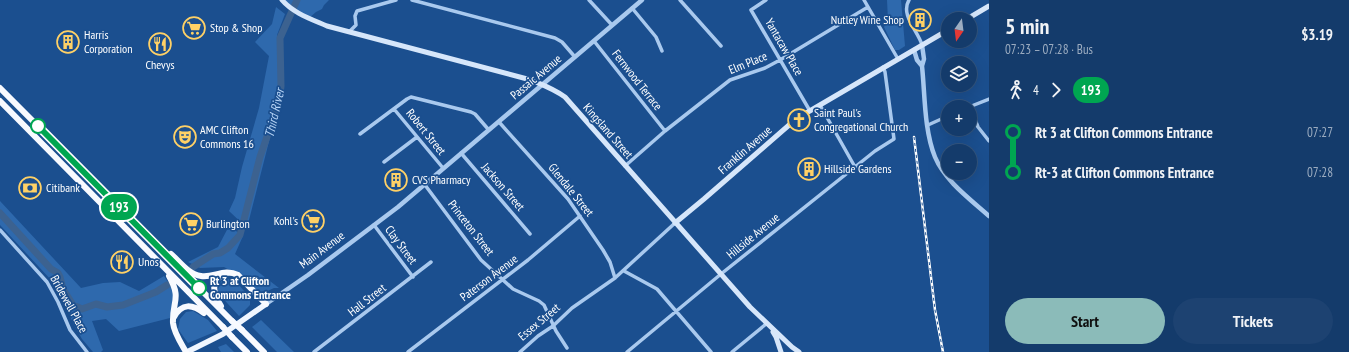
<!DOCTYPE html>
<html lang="en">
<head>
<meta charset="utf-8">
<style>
  body { margin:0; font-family:"PT Sans Narrow",sans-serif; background:#1d4271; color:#f1f3f6; height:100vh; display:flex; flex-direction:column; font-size:15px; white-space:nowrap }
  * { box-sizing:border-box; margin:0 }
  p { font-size:13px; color:#9dadc1 }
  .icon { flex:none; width:22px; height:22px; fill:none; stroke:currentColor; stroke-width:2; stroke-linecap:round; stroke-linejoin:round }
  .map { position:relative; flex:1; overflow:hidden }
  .drawer { display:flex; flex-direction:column; background:#143b6b; width:360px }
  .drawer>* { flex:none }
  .badge { padding:0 8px; border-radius:13px; font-size:14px; line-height:26px }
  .needle { width:26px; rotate:194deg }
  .fabs { position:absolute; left:941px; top:12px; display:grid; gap:8px }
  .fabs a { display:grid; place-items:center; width:36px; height:36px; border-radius:50%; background:#143b6b; box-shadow:0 4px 16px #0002,0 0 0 1px #33557e; font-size:20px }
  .map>.badge { position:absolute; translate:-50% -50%; box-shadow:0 0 0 2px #fff }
  .legs { display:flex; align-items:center; gap:6px; height:44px; padding:0 16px; font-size:13px }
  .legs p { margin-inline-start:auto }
  .overview { display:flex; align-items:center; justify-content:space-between; height:68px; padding:0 16px }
  h1 { font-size:22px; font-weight:800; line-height:30px }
  .action { display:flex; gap:8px; margin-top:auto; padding:8px 16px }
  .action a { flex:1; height:46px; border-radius:24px; background:#8bbbb9; color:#111; font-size:16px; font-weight:800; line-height:46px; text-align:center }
  .action a+a { background:#1d4271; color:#f1f3f6 }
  ul { padding:0 16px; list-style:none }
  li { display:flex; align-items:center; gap:14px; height:40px; font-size:15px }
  li i { display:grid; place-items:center; width:6px; height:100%; margin:0 5px; background:currentColor }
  li i::after { content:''; width:10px; height:10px; margin:-5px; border:3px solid; border-radius:50%; background:#143b6b }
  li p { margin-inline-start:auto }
  li:first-child i { background:linear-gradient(#0000 50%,currentColor 0) }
  li:last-child i { background:linear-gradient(currentColor 50%,#0000 0) }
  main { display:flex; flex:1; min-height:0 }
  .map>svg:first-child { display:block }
  .green { fill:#2e69ad }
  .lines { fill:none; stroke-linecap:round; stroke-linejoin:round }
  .river { stroke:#3c6290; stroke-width:7 }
  .minor { stroke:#a9c9ee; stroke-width:3.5 }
  .tertiary { stroke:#a9c9ee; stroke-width:4.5 }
  .secondary { stroke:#d6e6fa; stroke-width:5 }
  .primary { stroke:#f0f6ff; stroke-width:5.5 }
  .trunk { stroke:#f8faff; stroke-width:6 }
  .rail-casing { stroke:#fff; stroke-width:2.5 }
  .rail { stroke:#1b4f8f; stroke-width:1; stroke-dasharray:3; stroke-linecap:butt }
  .trunk-bridge { stroke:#f8faff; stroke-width:6 }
  .line-1-casing { stroke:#fff; stroke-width:9 }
  .line-1 { stroke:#00a651; stroke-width:6 }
  .stop-1-dot { fill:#fff; stroke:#00a651; stroke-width:2 }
  .labels { text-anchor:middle; stroke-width:3.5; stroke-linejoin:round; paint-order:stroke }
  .poi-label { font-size:12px; fill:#fff; stroke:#1b4f8f; text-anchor:start }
  .street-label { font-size:12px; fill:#fff; stroke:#1b4f8f }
  .stop-label { font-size:12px; font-weight:bold; fill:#fff; stroke:#1b4f8f; text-anchor:start }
  .water-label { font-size:13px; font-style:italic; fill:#b5d3f5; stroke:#1b4f8f }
</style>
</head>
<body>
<main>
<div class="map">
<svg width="989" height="352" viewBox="0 0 989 352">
  <rect width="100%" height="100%" fill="#1b4f8f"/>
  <path class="green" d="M 282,0 L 329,0 L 324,5 L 322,9 L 316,12 L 309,18 L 295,11 L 297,7 L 293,4 L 290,7 Z
    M 887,0 L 901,0 L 905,46 L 899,50 L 895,50 L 884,27 L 888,21 Z
    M 276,7 L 285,14 L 277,35 L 279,102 L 247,228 L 229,211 L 235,198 L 242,167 L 259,108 L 269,56 L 255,42 L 272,24 Z
    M 0,201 L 81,288 L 103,283 L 120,282 L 139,291 L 164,276 L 173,290 L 175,296 L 170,318 L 119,331 L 106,319 L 92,321 L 103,350 L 101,352 L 93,352 L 82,339 L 74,325 L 62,298 L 52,281 L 0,225 Z
    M 229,226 L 243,236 L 235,254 L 279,288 L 274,288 L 261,294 L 237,274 L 224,267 L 200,268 L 188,262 L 218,247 Z
    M 233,278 L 250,298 L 250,305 L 239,316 L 217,292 L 221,281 Z
    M 193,311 L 208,320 L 217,331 L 188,343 L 178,329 L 180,319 L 186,312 Z
    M 261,320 L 294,352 L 277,352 L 252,327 Z
    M 226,344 L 234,352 L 221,352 L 218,347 Z"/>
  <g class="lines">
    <path class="river" d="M 0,213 L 51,269 L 58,273 L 60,277 L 63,289 L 73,305 L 82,309 L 96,304 L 107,307 L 123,305 L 156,292 L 167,285
      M 193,267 L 213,254 L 220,253 L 228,248 L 240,235 L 260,157 L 279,102 L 281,86 L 280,38 L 297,0"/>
    <path class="minor" d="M 412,0 L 555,38 L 562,42 L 575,57
      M 589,0 L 612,25
      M 680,0 L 721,46
      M 766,0 L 751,10 L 810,111
      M 864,0 L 898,59
      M 909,0 C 900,15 918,31 922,45
      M 632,8 L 656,37 L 662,51
      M 349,32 L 356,25 L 355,16 L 357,11 L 396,0
      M 594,41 L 665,131
      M 820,105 L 855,167
      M 969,107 L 989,99
      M 970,107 L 978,127 L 989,141
      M 394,109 L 443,168
      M 499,122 L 568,199 L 603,250 L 610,262 L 615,278
      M 928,125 L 948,116
      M 360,134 L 407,99 L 411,97 L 471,112 L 475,114 L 488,129
      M 461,153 L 530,234
      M 384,162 L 417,137
      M 625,166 L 665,131 L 730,80 L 765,68 L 780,60 L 868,7
      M 425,185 L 481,260 L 513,289 L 539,301 L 544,305 L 556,331 L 567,348
      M 374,225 L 413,277
      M 0,230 L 47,282 L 58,302 L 70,330 L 87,352
      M 624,271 L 657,289 L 711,352
      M 314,352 L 431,262
      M 408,352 L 528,260 L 580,216
      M 520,352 L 538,336 L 553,326 L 572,308 L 615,278 L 675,223
      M 627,352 L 721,274 L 875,151 L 894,139 L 885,72 L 883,67
      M 732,352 L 766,324"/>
    <path class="tertiary" d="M 922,45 L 924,59 L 922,66 C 925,94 924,130 935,157 C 945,181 970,199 989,216
      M 914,50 L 917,60 L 922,66
      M 266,304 L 308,275 L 398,207 L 642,0"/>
    <path class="secondary" d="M 282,0 C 293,13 311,19 327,26 L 531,80 C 543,85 554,89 565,97 L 750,307 L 792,347 L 799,352
      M 967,19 L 989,6
      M 675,223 L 704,199 L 796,119 L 948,30
      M 773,332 L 776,337 L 781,352"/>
    <path class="primary" d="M 187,352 L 223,334 L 266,304"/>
    <path class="trunk" d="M 0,88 L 232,321
      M 0,101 L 223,327
      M 171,254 C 179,261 189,275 201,276 C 214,278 224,268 238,275 L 266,304
      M 169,276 C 182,299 172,301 173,323 C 174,333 181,343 186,352
      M 221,306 C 213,293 209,280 227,273
      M 174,317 C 182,303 192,304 204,313
      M 242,330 L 264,352
      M 232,337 L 247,352"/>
    <g class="rail-casing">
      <path id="rail" d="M 914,137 L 935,310 L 943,352"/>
    </g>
    <use href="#rail" class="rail"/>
    <path class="trunk-bridge" d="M 232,321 L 242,330
      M 223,327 L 232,337"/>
  </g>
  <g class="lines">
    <g class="line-1-casing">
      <path id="line-1" d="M 38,126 L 199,288"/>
    </g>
    <use href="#line-1" class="line-1"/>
  </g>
  <defs>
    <g id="building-ring" transform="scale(1.15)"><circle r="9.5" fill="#1b4f8f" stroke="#ffd166" stroke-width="1.5"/><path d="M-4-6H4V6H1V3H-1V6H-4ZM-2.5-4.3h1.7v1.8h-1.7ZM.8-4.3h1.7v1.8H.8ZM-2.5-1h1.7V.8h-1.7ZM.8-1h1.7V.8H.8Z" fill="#ffd166"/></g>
    <g id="supermarket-ring" transform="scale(1.15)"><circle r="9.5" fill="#1b4f8f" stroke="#ffd166" stroke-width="1.5"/><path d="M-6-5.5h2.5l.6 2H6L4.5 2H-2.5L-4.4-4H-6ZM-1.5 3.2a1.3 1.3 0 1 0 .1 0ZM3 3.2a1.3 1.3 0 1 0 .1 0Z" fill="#ffd166"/></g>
    <g id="restaurant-ring" transform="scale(1.15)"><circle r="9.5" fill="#1b4f8f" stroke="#ffd166" stroke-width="1.5"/><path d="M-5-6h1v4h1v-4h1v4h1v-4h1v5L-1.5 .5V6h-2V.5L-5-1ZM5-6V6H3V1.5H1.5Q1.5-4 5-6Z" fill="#ffd166"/></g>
    <g id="church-ring" transform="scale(1.15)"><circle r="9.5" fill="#1b4f8f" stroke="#ffd166" stroke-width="1.5"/><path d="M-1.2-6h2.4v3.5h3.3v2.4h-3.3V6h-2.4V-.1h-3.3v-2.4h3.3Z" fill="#ffd166"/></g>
    <g id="theatre-ring" transform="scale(1.15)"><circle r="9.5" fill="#1b4f8f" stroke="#ffd166" stroke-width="1.5"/><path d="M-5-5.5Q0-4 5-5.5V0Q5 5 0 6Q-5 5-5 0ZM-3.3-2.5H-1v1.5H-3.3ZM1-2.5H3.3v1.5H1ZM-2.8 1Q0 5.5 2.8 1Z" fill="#ffd166"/></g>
    <g id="bank-ring" transform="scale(1.15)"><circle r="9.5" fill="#1b4f8f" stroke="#ffd166" stroke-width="1.5"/><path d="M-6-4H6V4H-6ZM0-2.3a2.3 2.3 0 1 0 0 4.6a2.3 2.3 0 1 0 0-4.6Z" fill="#ffd166"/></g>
  </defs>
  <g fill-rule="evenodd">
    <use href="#building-ring" x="920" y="20"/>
    <use href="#supermarket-ring" x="194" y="28"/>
    <use href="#building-ring" x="68" y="42"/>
    <use href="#restaurant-ring" x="160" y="44"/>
    <use href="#church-ring" x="799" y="120"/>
    <use href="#theatre-ring" x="185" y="137"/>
    <use href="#building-ring" x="809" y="169"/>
    <use href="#building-ring" x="396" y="180"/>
    <use href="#bank-ring" x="30" y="188"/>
    <use href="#supermarket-ring" x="313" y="221"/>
    <use href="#supermarket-ring" x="191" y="224"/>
    <use href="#restaurant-ring" x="122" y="262"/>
  </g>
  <g class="stop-1-dot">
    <circle cx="38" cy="126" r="7"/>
    <circle cx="199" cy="288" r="7"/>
  </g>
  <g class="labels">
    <g class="poi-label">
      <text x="904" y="24" text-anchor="end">Nutley Wine Shop</text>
      <text x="210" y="32">Stop &amp; Shop</text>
      <text x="84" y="39">Harris<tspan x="84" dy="14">Corporation</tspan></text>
      <text x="160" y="69" text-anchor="middle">Chevys</text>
      <text x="814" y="117">Saint Paul's<tspan x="814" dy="14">Congregational Church</tspan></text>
      <text x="200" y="134">AMC Clifton<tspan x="200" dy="14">Commons 16</tspan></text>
      <text x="824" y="173">Hillside Gardens</text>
      <text x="412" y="184">CVS Pharmacy</text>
      <text x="46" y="192">Citibank</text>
      <text x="298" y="225" text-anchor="end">Kohl's</text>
      <text x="206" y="228">Burlington</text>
      <text x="138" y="266">Unos</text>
    </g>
    <g class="street-label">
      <text transform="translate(784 47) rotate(60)" y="4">Yantacaw Place</text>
      <text transform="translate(748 63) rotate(-22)" y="4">Elm Place</text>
      <text transform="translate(536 77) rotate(-40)" y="4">Passaic Avenue</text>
      <text transform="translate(637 80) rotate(52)" y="4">Fernwood Terrace</text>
      <text transform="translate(608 131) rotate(49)" y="4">Kingsland Street</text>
      <text transform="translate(426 132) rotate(51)" y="4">Robert Street</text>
      <text transform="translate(745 150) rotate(-41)" y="4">Franklin Avenue</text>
      <text transform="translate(503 187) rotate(49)" y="4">Jackson Street</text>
      <text transform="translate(571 190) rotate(51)" y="4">Glendale Street</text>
      <text transform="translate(471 228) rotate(52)" y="4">Princeton Street</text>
      <text transform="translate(753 236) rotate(-39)" y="4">Hillside Avenue</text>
      <text transform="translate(401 245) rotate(53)" y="4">Clay Street</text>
      <text transform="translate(322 250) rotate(-37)" y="4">Main Avenue</text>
      <text transform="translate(489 278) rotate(-37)" y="4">Paterson Avenue</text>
      <text transform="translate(367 300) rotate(-38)" y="4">Hall Street</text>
      <text transform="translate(69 304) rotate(61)" y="4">Bridewell Place</text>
      <text transform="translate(539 322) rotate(-40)" y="4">Essex Street</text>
    </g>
    <g class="stop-label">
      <text x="210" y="285">Rt 3 at Clifton<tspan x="210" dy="14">Commons Entrance</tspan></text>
    </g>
    <g class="water-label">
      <text transform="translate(274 113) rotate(-77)" y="5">Third River</text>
    </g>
  </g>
</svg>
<div class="fabs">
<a><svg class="needle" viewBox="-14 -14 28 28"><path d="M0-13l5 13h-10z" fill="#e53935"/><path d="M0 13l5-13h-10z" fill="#9dadc1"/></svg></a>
<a><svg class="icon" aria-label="layers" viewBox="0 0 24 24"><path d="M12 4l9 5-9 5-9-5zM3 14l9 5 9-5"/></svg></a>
<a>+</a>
<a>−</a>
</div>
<b class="badge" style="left:119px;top:207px;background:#00a651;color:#fff">193</b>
</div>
<section class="drawer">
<div class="overview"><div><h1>5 min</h1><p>07:23 – 07:28 · Bus</p></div><b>$3.19</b></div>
<div class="legs"><svg class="icon" aria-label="walk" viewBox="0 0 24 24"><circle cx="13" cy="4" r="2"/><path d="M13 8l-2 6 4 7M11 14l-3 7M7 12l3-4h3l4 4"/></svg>4<svg class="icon" aria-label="forward" viewBox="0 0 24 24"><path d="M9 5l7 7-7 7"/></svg><b class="badge" style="background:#00a651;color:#fff">193</b></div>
<ul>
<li><i style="color:#00a651"></i><b>Rt 3 at Clifton Commons Entrance</b><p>07:27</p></li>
<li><i style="color:#00a651"></i><b>Rt-3 at Clifton Commons Entrance</b><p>07:28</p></li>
</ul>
<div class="action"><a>Start</a><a>Tickets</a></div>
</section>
</main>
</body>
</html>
